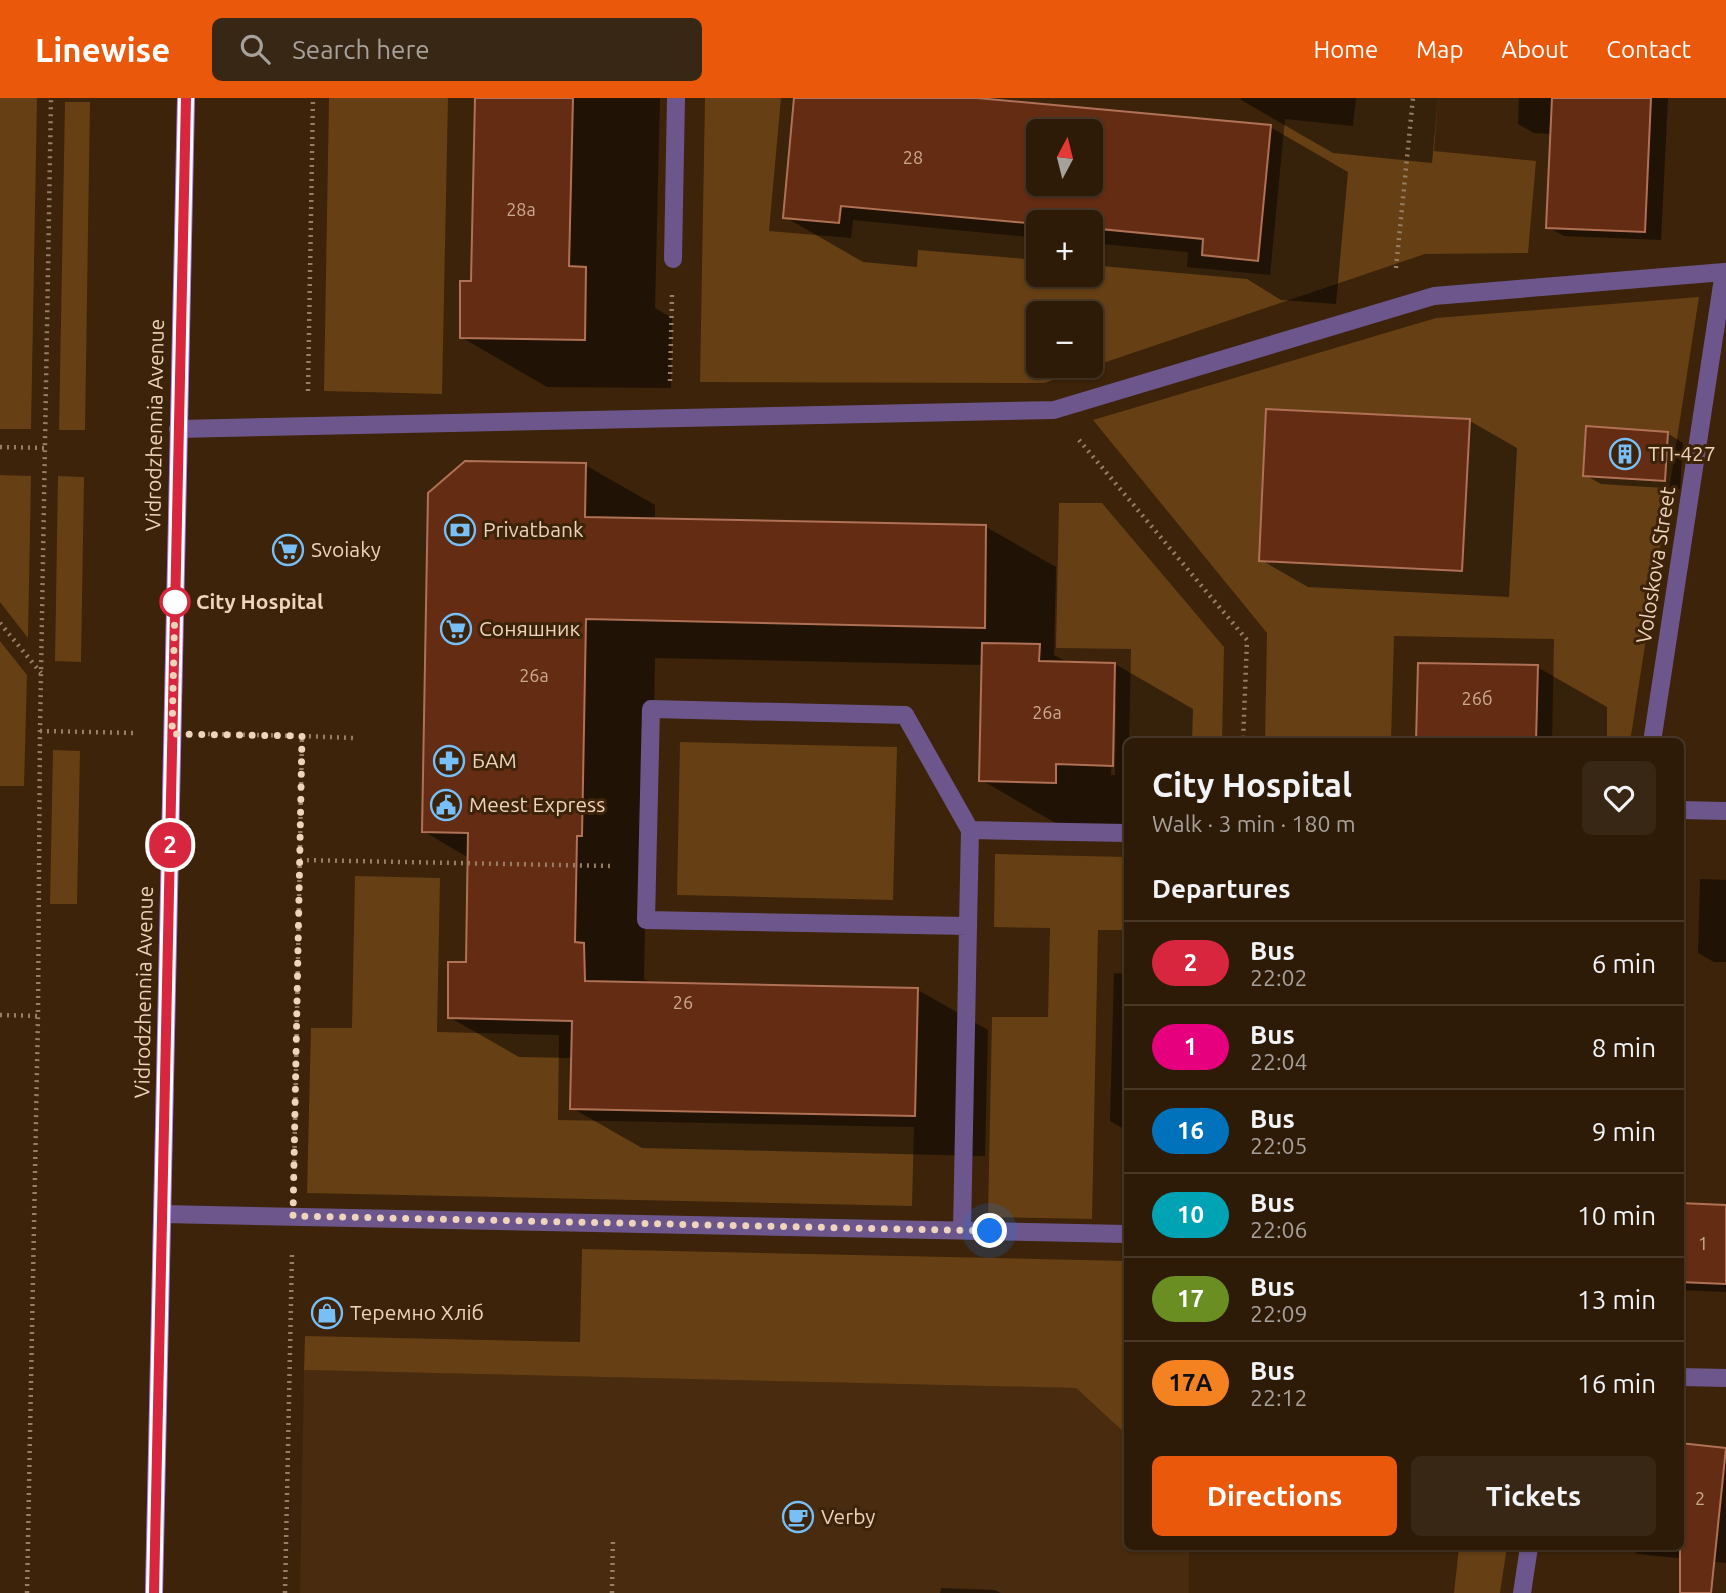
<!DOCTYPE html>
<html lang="en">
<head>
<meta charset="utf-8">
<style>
  body { margin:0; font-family:Ubuntu,sans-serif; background:#392715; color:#f1f3f6; height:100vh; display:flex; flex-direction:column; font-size:26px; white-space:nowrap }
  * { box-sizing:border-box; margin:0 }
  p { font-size:23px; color:#a7a19b }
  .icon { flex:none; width:38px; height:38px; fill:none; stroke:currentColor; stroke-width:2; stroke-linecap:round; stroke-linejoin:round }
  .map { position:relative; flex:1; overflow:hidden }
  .sheet { position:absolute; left:1124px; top:640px; width:560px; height:812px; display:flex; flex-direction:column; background:#2d1a07; border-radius:10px; box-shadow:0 2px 5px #0004,0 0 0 2px #483828 }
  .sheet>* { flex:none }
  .badge { padding:0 14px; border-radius:23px; font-size:24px; line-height:46px }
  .needle { width:46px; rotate:7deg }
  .tools { position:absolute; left:1026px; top:21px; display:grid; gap:14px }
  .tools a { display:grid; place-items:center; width:77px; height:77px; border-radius:10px; background:#2d1a07; box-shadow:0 2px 5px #0004,0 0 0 2px #483828; font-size:35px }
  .you { position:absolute; width:35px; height:35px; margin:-18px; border:5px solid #fff; border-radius:50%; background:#1a73e8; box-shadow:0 0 0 10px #1a73e833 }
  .map>.badge { position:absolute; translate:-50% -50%; box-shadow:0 0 0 4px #fff }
  h2 { padding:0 28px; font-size:26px; line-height:63px }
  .round { display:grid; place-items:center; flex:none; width:74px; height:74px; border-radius:10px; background:#392715 }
  .summary { display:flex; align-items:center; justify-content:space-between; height:119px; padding:0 28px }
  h1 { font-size:33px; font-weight:700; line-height:52px }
  .cta { display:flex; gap:14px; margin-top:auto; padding:14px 28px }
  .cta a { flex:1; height:80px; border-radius:10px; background:#ea580c; color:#fff; font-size:28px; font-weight:700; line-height:80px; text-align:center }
  .cta a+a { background:#392715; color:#f1f3f6 }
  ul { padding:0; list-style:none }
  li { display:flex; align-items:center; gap:21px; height:84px; padding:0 28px; border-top:2px solid #483828 }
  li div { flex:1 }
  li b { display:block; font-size:26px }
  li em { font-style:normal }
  li .badge { min-width:77px; font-weight:700; text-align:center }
  header { display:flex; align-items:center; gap:42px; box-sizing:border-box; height:98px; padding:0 35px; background:#ea580c; color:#fff }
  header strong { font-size:33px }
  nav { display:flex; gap:38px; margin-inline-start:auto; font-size:24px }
  .search { width:490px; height:63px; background:#392715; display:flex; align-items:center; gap:18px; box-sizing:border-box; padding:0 24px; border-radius:10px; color:#a7a19b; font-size:26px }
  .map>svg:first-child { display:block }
  .built { fill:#492c0f }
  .green { fill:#663f14; fill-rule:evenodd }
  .shadow { fill:#0007; fill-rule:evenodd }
  .building { fill:#642c12; stroke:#b07156; stroke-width:2; fill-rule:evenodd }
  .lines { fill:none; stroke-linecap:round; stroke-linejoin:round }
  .path { stroke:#987e65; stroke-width:4.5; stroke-dasharray:2 5; stroke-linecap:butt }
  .minor { stroke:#6d568b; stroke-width:18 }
  .major { stroke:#b17fed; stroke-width:18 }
  .line-casing { stroke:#fff; stroke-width:16 }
  .line { stroke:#d7263d; stroke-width:10 }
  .walk { stroke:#efd4bc; stroke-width:7; stroke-dasharray:0 12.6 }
  .stop-dot { fill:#fff; stroke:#d7263d; stroke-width:3.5 }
  .labels { text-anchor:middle; stroke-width:6; stroke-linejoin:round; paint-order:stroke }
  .number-label { font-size:18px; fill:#ccaa92 }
  .street-label { font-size:21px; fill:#efd4bc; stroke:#3c2309 }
  .poi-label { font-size:21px; fill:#efd4bc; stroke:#3c2309; text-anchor:start }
  .stop-label { font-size:21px; font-weight:bold; fill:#efd4bc; stroke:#3c2309; text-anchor:start }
</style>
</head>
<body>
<header>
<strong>Linewise</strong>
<div class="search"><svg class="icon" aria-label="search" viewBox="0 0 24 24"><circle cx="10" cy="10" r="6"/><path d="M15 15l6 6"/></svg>Search here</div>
<nav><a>Home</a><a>Map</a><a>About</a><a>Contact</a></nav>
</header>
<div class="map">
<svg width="1726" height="1495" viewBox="0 0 1726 1495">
  <rect width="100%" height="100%" fill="#3c2309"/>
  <path class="built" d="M 304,1272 L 1076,1290 L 1127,1337 L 1127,1449 L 1189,1449 L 1189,1495 L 300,1495 Z"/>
  <path class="green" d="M 0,0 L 37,0 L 31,331 L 0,331 Z
    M 329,0 L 448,0 L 442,296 L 324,293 Z
    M 705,0 L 781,0 L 769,133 L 851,140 L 853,122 L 1038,140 L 1038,177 L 1090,177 L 1090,145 L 1188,154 L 1187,169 L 1270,177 L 1285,21 L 1353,28 L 1356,0 L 1438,0 L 1434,53 L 1536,63 L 1528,155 L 1425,156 L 1044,285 L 700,284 ZM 1038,215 L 1090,215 L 1090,268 L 1038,268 Z
    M 65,4 L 90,4 L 85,332 L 59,332 Z
    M 1699,199 L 1630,644 L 1552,644 L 1554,541 L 1394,538 L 1391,644 L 1265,644 L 1267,535 L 1093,322 L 1436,220 Z
    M 0,377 L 31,378 L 28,540 L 0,504 Z
    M 58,378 L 84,379 L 81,564 L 55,563 Z
    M 1059,405 L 1102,405 L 1224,549 L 1222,644 L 1129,644 L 1131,551 L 1056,550 Z
    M 0,543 L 27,577 L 24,688 L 0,688 Z
    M 680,644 L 897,649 L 893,802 L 677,797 Z
    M 53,652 L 80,653 L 77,806 L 50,806 Z
    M 995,756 L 1127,759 L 1127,832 L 1098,832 L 1092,1121 L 988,1119 L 992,919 L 1048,919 L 1050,830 L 994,829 Z
    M 355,778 L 440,780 L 437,934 L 559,937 L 558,1022 L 914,1029 L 912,1108 L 307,1095 L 311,930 L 352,930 Z
    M 582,1151 L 1127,1163 L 1127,1337 L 1076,1290 L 304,1272 L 305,1238 L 580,1244 Z
    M 1459,1449 L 1507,1449 L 1500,1495 L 1454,1495 Z"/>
  <path class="shadow" d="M 476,0 L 660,0 L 655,210 L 672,220 L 671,290 L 547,289 L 461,239 L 473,185 Z
    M 796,0 L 958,0 L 1270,29 L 1348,74 L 1336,206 L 1281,202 L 1247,181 L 1090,167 L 1090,124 L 1038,124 L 1038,162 L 918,152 L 917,169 L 863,164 L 785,119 ZM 1038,33 L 1090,33 L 1090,86 L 1038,86 Z
    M 1241,0 L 1438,0 L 1432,65 L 1333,55 L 1241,2 Z
    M 1519,0 L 1668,0 L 1661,142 L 1564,138 L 1548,129 L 1552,36 L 1534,35 L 1518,26 Z
    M 1470,323 L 1517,350 L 1509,499 L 1308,489 L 1261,462 Z
    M 1667,335 L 1683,345 L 1680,391 L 1601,386 L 1585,377 Z
    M 585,367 L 655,407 L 655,422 L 986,429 L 1056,469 L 1054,557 L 1070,566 L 1115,566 L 1193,611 L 1192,644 L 1127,644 L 1127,728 L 1059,727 L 981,682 L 983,567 L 655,560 L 651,777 L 646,777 L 644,881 L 653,886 L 918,892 L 988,932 L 985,1058 L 642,1050 L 572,1010 L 573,960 L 519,959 L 449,919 L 467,866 L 469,760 L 423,733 ZM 1113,605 L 1116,605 L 1115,677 L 1111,677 Z
    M 1537,569 L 1607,609 L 1607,644 L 1418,644 Z
    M 1700,781 L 1726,782 L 1726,864 L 1714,864 L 1698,855 Z
    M 1114,875 L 1127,876 L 1127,1033 L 1110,1023 Z
    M 1680,1107 L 1726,1109 L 1726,1194 L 1680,1192 Z
    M 1680,1347 L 1726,1352 L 1726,1465 L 1638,1456 L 1626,1449 L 1680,1449 Z
    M 941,1490 L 995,1492 L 1001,1495 L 940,1495 Z"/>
  <path class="building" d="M 475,0 L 573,0 L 569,168 L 586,169 L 585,242 L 460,240 L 460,183 L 471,183 Z
    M 794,0 L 977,0 L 1271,27 L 1258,163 L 1202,157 L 1203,141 L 1090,130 L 1090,124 L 1038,124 L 1038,126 L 841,108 L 839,125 L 783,120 ZM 1038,33 L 1090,33 L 1090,86 L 1038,86 Z
    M 1552,0 L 1651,0 L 1645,134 L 1546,130 Z
    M 1266,311 L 1470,321 L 1462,473 L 1259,463 Z
    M 1586,328 L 1668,334 L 1665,383 L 1583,378 Z
    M 465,363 L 586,365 L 585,419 L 986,427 L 985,530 L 586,521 L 582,738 L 577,738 L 575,844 L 584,845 L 585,883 L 918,890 L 915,1018 L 570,1011 L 572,923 L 448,920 L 448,864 L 466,864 L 468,735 L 422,734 L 428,395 Z
    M 982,545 L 1040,546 L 1039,563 L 1115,565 L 1113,668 L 1056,666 L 1056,685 L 979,683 Z
    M 1418,565 L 1538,567 L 1536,644 L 1416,644 Z
    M 1680,1105 L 1726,1107 L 1726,1186 L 1680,1184 Z
    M 1680,1345 L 1726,1350 L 1711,1495 L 1680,1495 Z"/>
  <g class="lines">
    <path class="path" d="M 1396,170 L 1413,0
      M 670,283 L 672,197
      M 308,293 L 313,0
      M 1079,342 L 1247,542 L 1243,644
      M 0,349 L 45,350
      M 0,525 L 41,575
      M 40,633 L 136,635
      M 208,636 L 302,638 L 294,1081
      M 302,638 L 354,640
      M 300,762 L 611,768
      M 0,917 L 38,918
      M 27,1495 L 38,918 L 40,633 L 51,0
      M 285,1495 L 292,1156
      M 612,1495 L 613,1440"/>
    <path class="minor" d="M 673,161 L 676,0
      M 178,331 L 1054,312 L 1434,198 L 1724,174
      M 1652,644 L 1724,174 L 1726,174
      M 1680,712 L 1726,713
      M 968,828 L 970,732 L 1127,735
      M 163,1116 L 1127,1136
      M 962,1132 L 968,828 L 646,822 L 651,611 L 905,617 L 970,732
      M 1680,1279 L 1726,1280
      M 1522,1495 L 1529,1449"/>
    <path class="major" d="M 154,1495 L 186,0"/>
  </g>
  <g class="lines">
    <g class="line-casing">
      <path id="line" d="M 154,1495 L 186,0"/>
    </g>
    <use href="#line" class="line"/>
    <path class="walk" d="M 175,504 L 175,503 L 172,636 L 302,638 L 293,1118 L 990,1133"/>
  </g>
  <defs>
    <g id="building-ring" transform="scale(1.575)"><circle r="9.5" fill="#3c2309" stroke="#78bff7" stroke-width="1.5"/><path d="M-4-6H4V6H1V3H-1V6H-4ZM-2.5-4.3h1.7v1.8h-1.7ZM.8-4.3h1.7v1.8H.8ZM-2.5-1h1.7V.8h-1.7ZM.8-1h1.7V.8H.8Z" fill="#78bff7"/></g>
    <g id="bank-ring" transform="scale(1.575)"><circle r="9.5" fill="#3c2309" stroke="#78bff7" stroke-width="1.5"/><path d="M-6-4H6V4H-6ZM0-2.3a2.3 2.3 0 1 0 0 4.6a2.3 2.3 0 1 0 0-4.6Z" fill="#78bff7"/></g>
    <g id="supermarket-ring" transform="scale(1.575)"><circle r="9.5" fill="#3c2309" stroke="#78bff7" stroke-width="1.5"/><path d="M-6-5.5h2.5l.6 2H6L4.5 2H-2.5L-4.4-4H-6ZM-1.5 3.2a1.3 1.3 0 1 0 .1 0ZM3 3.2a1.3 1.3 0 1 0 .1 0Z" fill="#78bff7"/></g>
    <g id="pharmacy-ring" transform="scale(1.575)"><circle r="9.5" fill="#3c2309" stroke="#78bff7" stroke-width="1.5"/><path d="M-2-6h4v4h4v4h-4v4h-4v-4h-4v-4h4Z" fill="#78bff7"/></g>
    <g id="civic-ring" transform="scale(1.575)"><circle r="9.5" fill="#3c2309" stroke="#78bff7" stroke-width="1.5"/><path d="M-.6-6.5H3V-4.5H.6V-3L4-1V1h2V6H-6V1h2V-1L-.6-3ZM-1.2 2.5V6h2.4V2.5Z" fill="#78bff7"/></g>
    <g id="shop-ring" transform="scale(1.575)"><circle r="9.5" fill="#3c2309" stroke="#78bff7" stroke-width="1.5"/><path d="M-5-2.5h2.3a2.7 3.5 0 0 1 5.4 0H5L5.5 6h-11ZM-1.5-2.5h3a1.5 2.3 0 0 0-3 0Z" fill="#78bff7"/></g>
    <g id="cafe-ring" transform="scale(1.575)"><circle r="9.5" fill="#3c2309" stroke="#78bff7" stroke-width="1.5"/><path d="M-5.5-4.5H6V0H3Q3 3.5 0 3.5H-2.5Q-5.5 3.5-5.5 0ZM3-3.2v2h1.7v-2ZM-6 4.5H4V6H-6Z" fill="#78bff7"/></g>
  </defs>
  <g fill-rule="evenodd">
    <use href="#building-ring" x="1625" y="356"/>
    <use href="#bank-ring" x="460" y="432"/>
    <use href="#supermarket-ring" x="288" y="452"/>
    <use href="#supermarket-ring" x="456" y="531"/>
    <use href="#pharmacy-ring" x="449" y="663"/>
    <use href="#civic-ring" x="446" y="707"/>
    <use href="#shop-ring" x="327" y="1215"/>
    <use href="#cafe-ring" x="798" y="1419"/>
  </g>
  <circle class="stop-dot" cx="175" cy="504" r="14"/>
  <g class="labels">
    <g class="number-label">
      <text x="913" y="66">28</text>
      <text x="521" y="118">28а</text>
      <text x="534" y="584">26а</text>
      <text x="1477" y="607">26б</text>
      <text x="1047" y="621">26а</text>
      <text x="683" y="911">26</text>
      <text x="1703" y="1152">1</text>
      <text x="1700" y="1407">2</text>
    </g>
    <g class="street-label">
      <text transform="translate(155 327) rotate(-89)" y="7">Vidrodzhennia Avenue</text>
      <text transform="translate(1656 467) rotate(-81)" y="7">Voloskova Street</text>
      <text transform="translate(144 894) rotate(-89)" y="7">Vidrodzhennia Avenue</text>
    </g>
    <g class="poi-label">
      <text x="1648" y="363">ТП-427</text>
      <text x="483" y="439">Privatbank</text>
      <text x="311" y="459">Svoiaky</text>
      <text x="479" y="538">Соняшник</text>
      <text x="472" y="670">БАМ</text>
      <text x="469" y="714">Meest Express</text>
      <text x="350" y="1222">Теремно Хліб</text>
      <text x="821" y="1426">Verby</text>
    </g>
    <g class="stop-label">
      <text x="196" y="511">City Hospital</text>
    </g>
  </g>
</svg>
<div class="tools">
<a><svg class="needle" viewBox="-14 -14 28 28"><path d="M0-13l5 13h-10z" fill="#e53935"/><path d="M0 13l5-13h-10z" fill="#a7a19b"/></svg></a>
<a>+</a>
<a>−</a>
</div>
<div class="you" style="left:990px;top:1133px"></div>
<b class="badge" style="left:170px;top:747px;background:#d7263d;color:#fff">2</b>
<section class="sheet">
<div class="summary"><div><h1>City Hospital</h1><p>Walk · 3 min · 180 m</p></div><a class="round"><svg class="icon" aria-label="heart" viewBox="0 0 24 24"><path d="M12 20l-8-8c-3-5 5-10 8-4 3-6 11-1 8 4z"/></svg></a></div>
<h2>Departures</h2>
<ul>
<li><span class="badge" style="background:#d7263d;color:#fff">2</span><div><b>Bus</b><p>22:02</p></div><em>6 min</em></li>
<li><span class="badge" style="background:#e6007e;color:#fff">1</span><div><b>Bus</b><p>22:04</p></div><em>8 min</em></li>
<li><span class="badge" style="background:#0072bc;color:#fff">16</span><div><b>Bus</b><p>22:05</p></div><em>9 min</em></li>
<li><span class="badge" style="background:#00a3b4;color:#fff">10</span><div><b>Bus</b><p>22:06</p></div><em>10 min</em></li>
<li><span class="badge" style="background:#6b8e23;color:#fff">17</span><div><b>Bus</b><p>22:09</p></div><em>13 min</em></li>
<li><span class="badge" style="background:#f58220;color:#111">17А</span><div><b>Bus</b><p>22:12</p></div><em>16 min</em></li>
</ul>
<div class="cta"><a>Directions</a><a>Tickets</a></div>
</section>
</div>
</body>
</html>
